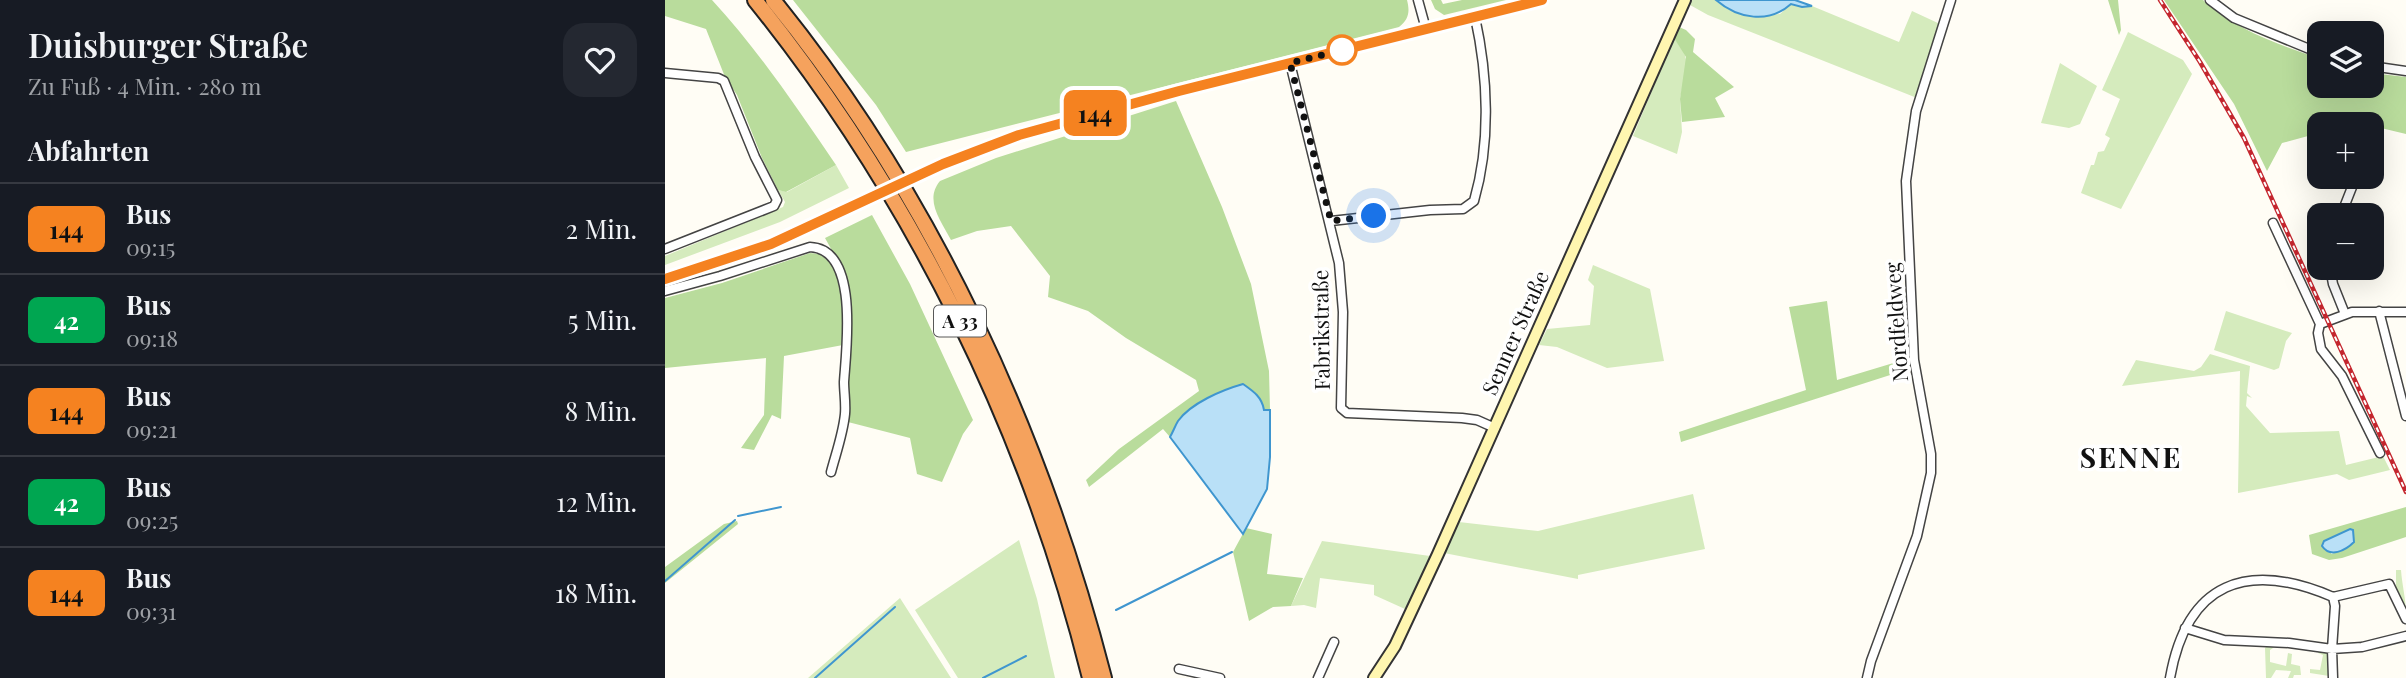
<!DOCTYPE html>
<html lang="de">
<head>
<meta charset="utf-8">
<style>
  body { margin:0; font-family:"Playfair Display",serif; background:#242831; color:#f1f3f6; height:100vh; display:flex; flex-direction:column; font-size:26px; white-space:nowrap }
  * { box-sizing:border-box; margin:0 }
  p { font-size:23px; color:#9ea1a6 }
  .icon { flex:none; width:38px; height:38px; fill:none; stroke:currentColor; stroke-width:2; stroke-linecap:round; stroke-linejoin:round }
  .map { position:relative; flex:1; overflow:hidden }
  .side { display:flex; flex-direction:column; background:#171b24; width:665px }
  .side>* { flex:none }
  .badge { padding:0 14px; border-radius:10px; font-size:24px; line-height:46px }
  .tools { position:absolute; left:1642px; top:21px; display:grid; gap:14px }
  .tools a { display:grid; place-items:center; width:77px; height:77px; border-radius:14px; background:#171b24; box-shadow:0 7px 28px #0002; font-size:35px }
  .you { position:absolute; width:35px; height:35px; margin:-18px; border:5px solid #fff; border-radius:50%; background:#1a73e8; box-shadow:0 0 0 10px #1a73e833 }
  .map>.badge { position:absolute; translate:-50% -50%; box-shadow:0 0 0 4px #fff }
  h2 { padding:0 28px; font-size:26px; line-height:63px }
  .round { display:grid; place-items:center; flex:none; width:74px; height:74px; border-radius:21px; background:#242831 }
  .head { display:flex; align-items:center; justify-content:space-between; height:119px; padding:0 28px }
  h1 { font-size:33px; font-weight:600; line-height:52px }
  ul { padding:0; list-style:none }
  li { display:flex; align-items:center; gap:21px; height:91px; padding:0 28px; border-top:2px solid #363941 }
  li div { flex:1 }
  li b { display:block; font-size:26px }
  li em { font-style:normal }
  li .badge { min-width:77px; font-weight:700; text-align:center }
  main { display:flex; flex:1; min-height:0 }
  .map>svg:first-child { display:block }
  .green { fill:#d5ebbd }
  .forest { fill:#b9dc9c; fill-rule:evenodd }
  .water { fill:#b9e0f7; stroke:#3f96cf; stroke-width:2 }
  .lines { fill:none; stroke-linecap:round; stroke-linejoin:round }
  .stream { stroke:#3f96cf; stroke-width:2 }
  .street-casing { stroke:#444; stroke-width:11 }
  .secondary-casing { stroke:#333; stroke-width:14 }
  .highway-casing { stroke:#222; stroke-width:18 }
  .street { stroke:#fff; stroke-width:8 }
  .secondary { stroke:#fff6b0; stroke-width:10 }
  .highway { stroke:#f5a25d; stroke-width:14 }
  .rail-casing { stroke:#c4262e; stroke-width:4.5 }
  .rail { stroke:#fff; stroke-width:2; stroke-dasharray:5; stroke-linecap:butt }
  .street-bridge-casing { stroke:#444; stroke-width:11; stroke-linecap:butt }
  .street-bridge { stroke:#fff; stroke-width:8 }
  .line-casing { stroke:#fff; stroke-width:16 }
  .line { stroke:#f58220; stroke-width:10 }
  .walk { stroke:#111; stroke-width:7; stroke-dasharray:0 12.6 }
  .stop-dot { fill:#fff; stroke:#f58220; stroke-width:3.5 }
  .labels { text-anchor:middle; stroke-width:7; stroke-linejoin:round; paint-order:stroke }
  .shield { fill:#fff; stroke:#585858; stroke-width:2 }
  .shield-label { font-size:19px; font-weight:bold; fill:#111 }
  .street-label { font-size:21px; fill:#111; stroke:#fff }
  .district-label { font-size:28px; font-weight:bold; letter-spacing:2px; fill:#111; stroke:#fff }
</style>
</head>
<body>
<main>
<section class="side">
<div class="head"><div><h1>Duisburger Straße</h1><p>Zu Fuß · 4 Min. · 280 m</p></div><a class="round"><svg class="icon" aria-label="heart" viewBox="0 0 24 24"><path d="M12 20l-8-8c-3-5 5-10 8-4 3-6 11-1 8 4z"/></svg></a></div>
<h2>Abfahrten</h2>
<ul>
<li><span class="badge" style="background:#f58220;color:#111">144</span><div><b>Bus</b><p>09:15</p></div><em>2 Min.</em></li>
<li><span class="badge" style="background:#00a651;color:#fff">42</span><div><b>Bus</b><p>09:18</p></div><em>5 Min.</em></li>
<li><span class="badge" style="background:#f58220;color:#111">144</span><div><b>Bus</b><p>09:21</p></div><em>8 Min.</em></li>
<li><span class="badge" style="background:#00a651;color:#fff">42</span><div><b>Bus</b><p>09:25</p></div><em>12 Min.</em></li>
<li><span class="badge" style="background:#f58220;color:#111">144</span><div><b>Bus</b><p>09:31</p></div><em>18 Min.</em></li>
</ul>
</section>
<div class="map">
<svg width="1741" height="678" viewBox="0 0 1741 678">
  <rect width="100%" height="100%" fill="#fffdf5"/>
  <path class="green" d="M 1027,0 L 1051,0 L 1068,11 L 1085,16 L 1115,14 L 1126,4 L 1137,7 L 1147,6 L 1234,42 L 1247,11 L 1275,24 L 1252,98 L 1043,15 L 1025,5 Z
    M 1463,32 L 1518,60 L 1527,74 L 1456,209 L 1416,193 L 1426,165 L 1429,165 L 1433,152 L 1439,151 L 1445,138 L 1440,135 L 1455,99 L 1437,90 Z
    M 1009,38 L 1019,51 L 1022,64 L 1015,99 L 1017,132 L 1012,154 L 968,136 Z
    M 1395,63 L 1432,86 L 1415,124 L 1404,128 L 1376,123 Z
    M 171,165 L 184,188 L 115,222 L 0,265 L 0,256 L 118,207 L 120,202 L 113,190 L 122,192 Z
    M 928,265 L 985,289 L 999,361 L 942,368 L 892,347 L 874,345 L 882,329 L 925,325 L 929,286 L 923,280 Z
    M 1561,311 L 1627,333 L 1621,341 L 1614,368 L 1609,370 L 1549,350 Z
    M 1545,354 L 1585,366 L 1582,393 L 1587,398 L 1582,396 L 1581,406 L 1605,433 L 1674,431 L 1681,465 L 1718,456 L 1725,470 L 1684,480 L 1672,474 L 1573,493 L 1575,371 L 1457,386 L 1471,360 L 1529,371 L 1536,367 Z
    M 1028,494 L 1040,549 L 913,575 L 913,579 L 779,553 L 794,522 L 873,531 Z
    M 354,540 L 372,599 L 390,678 L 293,678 L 250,610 Z
    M 657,541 L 765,556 L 740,609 L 709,595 L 709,585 L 655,578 L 651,608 L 639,605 L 626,606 Z
    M 1731,570 L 1736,570 C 1737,585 1741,599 1741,614 L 1731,592 Z
    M 235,598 L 286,678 L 143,678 Z
    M 1602,646 L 1611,646 L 1605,650 L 1605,662 L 1621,666 L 1623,653 L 1627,654 L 1626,664 L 1635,666 L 1636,675 L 1629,675 L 1628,678 L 1623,678 L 1626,671 L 1611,670 L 1606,678 L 1601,678 L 1600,648 Z
    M 1654,650 L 1663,653 L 1664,676 L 1645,673 L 1645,669 L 1655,670 L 1658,655 L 1653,653 Z"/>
  <path class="forest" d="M 0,0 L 47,0 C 94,51 132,108 171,165 L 121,192 L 113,190 L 97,158 L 72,95 L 60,77 L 41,29 L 0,16 Z
    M 128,0 L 742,0 C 745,12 744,19 734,27 L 241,152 L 211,105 Z
    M 766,0 L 776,0 L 778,4 L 797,0 L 841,0 L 779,15 L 770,9 Z
    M 1443,0 L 1453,0 L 1456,30 L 1454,35 Z
    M 1499,0 L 1538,0 C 1569,29 1614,45 1654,58 L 1654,86 L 1706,86 L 1706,73 L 1741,77 L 1741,134 L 1691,122 L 1683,124 L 1654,124 L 1654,133 L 1617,143 L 1602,171 L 1569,104 Z
    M 1014,27 L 1021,30 L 1030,39 L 1028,52 L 1069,87 L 1050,98 L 1060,117 L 1017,122 L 1015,99 L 1021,57 L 1009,38 Z
    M 511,101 L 557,207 L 586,284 L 604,371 L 605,410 L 535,403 L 514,420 L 505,437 L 498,429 L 424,487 L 421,480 L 454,449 L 534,391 L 531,380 L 461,338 L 423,311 L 383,297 L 385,276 L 346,226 L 312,231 L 286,240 C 276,221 259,200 275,181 L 331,158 Z
    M 207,215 L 245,284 L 308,420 L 298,434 L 277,482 L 252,474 L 245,438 L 183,422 L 178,345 L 119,356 L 116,419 L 107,415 L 89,450 L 76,448 L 99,415 L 101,358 L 0,368 L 0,298 L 57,283 L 145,253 L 154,254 L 163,260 L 170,256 L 160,238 Z
    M 1162,301 L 1172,380 L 1245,358 L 1247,368 L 1016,442 L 1014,432 L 1141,390 L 1124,307 Z
    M 1741,507 L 1741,537 L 1677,558 L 1664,560 L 1647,554 L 1644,535 ZM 1682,530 L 1689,542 L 1679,550 L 1666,554 L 1670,538 Z
    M 72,521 L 73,524 L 0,583 L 0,567 L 59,524 Z
    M 581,528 L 607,534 L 602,574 L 638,578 L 626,606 L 608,607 L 584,621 L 568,552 Z"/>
  <path class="water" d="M 1051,0 L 1130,0 L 1147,6 L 1137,7 L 1126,4 C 1104,24 1073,19 1051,0 Z
    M 578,384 C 588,391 597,397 599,410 L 605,410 L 605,457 L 602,489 L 578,534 L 505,437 C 508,432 510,426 513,421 C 526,403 557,390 578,384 Z
    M 1685,529 L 1688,530 L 1689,542 C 1680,551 1665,558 1657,546 L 1659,541 Z"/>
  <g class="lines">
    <path class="stream" d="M 73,516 L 116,507
      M 0,581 L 70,520
      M 451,610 L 567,552
      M 150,678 L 230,607
      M 318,678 L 361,656"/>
    <g class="street-casing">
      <path id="street" d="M 753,0 L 761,29
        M 1545,0 L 1569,18 L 1654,53
        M 625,63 L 674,263 L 678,312 L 676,408 L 682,413 L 797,418 L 812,420 L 830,428
        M 1706,66 L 1741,71
        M 0,73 L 53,78 L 59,81 L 90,157 L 112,200 L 109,206 L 0,249
        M 253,176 L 331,143 L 393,123 L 877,0
        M 1676,215 L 1691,177
        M 666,221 L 765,210 L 798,209 L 809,201 C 826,142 823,76 810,17
        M 1608,223 L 1655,324 L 1653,333 L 1656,349 L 1677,376 L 1715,453
        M 1665,268 L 1668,284 L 1680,314
        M 0,279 L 89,251 L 204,199
        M 0,291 L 55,276 L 145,247 C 195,249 181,350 179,382 C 179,392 181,403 180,414 C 178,434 171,453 166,472
        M 1714,311 L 1741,416
        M 1655,324 L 1687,312 L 1741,312
        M 1668,597 L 1724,584 L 1741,619
        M 1520,628 L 1559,640 L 1624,643 L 1667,649 L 1697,647 L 1741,636
        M 514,669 L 555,678
        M 653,678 L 669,642
        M 1202,678 L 1206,661 L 1252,536 L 1266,473 L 1266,454 L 1249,360 L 1241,181 L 1251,111 L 1286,0
        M 1505,678 C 1522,582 1582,560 1668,597 L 1670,606 L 1667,649 L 1668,678"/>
    </g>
    <g class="secondary-casing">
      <path id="secondary" d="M 709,678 L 730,646 L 773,554 L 1020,0"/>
    </g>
    <g class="highway-casing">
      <path id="highway" d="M 90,0 C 249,198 364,432 425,678
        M 108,0 C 268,197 376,434 439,678"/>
    </g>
    <use href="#street" class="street"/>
    <use href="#secondary" class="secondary"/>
    <use href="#highway" class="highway"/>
    <g class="rail-casing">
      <path id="rail" d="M 1495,0 L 1535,62 L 1579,138 L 1741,492"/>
    </g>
    <use href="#rail" class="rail"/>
    <g class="street-bridge-casing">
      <path id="street-bridge" d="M 204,199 L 253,176"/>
    </g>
    <use href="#street-bridge" class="street-bridge"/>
  </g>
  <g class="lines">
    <g class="line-casing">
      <path id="line" d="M 0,279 L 106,244 L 278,164 L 354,135 L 514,91 L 877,0"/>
    </g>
    <use href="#line" class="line"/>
    <path class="walk" d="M 677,50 L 685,48 L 625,63 L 666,221 L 709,216"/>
  </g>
  <circle class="stop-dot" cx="677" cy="50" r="14"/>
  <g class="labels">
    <rect class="shield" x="269" y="305.5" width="52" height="31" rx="5"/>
    <g class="shield-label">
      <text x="295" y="328">A 33</text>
    </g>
    <g class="street-label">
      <text transform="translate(1232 322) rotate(-94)" y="7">Nordfeldweg</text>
      <text transform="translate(657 330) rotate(-91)" y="7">Fabrikstraße</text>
      <text transform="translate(851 333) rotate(-66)" y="7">Senner Straße</text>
    </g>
    <g class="district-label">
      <text x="1466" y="468">SENNE</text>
    </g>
  </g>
</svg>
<div class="tools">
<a><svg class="icon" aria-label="layers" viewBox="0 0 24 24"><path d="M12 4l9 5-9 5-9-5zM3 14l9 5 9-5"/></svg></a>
<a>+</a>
<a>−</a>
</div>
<div class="you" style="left:709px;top:216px"></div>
<b class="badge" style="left:430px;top:113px;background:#f58220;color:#111">144</b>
</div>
</main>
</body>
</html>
